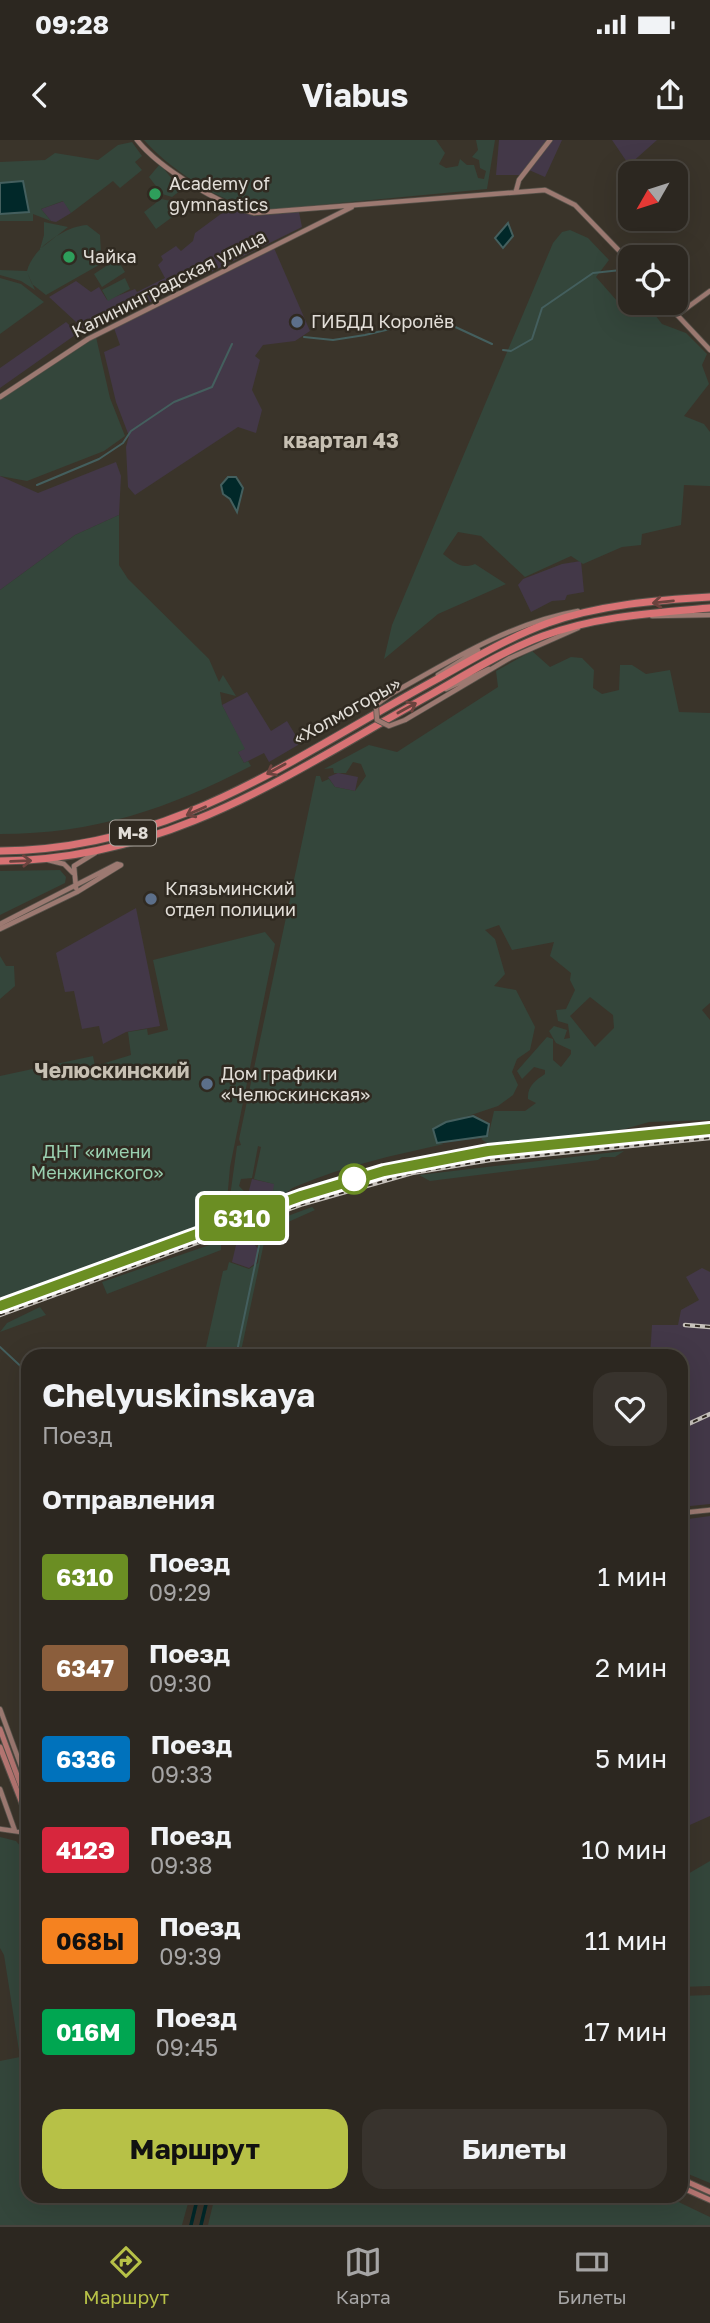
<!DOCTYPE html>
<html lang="ru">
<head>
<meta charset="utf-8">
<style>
  body { margin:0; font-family:"Golos Text",sans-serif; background:#38332d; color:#f1f3f6; height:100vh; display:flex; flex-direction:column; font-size:26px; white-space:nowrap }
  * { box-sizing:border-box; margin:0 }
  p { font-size:23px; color:#a6a5a5 }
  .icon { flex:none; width:38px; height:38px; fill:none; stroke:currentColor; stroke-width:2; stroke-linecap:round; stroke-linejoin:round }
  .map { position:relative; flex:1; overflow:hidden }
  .panel { position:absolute; left:21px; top:1209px; width:667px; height:854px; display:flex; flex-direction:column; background:#2c2720; border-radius:21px; box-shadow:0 7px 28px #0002,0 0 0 2px #48443e }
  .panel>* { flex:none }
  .badge { padding:0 14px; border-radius:5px; font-size:24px; line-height:46px }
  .needle { width:46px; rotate:231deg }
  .tools { position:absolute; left:618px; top:21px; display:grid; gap:14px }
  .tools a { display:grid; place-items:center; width:70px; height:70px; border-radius:14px; background:#2c2720; box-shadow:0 7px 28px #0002,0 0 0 2px #48443e; font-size:35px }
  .map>.badge { position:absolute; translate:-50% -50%; box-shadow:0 0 0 4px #fff }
  h2 { padding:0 21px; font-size:26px; line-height:63px }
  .round { display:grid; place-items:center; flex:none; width:74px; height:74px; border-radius:21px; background:#38332d }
  .overview { display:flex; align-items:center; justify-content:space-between; height:119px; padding:0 21px }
  h1 { font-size:33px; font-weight:700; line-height:52px }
  .action { display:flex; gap:14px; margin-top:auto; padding:14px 21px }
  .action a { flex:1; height:80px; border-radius:21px; background:#b7c147; color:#111; font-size:28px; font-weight:700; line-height:80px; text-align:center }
  .action a+a { background:#38332d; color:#f1f3f6 }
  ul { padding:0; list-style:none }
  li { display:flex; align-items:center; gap:21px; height:91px; padding:0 21px }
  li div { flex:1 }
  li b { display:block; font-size:26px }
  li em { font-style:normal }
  li .badge { min-width:77px; font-weight:700; text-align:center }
  .status { display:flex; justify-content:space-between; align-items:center; height:49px; padding:0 35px; background:#2c2720; direction:ltr }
  .status svg { height:19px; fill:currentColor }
  header { display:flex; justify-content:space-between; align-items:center; height:91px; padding:0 21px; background:#2c2720; font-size:32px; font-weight:700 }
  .dock { display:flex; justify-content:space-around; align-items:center; height:98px; border-top:2px solid #48443e; background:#2c2720; font-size:19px; color:#a6a5a5 }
  .dock a { display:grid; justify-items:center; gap:4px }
  .dock .current { color:#b7c147 }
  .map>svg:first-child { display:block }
  .industrial { fill:#433848 }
  .green { fill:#34463b; fill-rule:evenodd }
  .water { fill:#012829; stroke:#445f5e; stroke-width:2 }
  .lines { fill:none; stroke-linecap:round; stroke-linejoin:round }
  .stream { stroke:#445f5e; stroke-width:2 }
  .canal { stroke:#012829; stroke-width:3.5 }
  .secondary-casing { stroke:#57524a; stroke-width:6 }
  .primary-casing { stroke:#57524a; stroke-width:7 }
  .highway-casing { stroke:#57524a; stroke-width:9 }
  .secondary { stroke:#9c7971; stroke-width:4.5 }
  .primary { stroke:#b67672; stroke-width:5 }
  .highway { stroke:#d87274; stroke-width:7 }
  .rail-casing { stroke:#c6c1bb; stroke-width:4.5 }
  .rail { stroke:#302a21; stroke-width:2; stroke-dasharray:5; stroke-linecap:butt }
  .secondary-bridge-casing { stroke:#57524a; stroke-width:6; stroke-linecap:butt }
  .secondary-bridge { stroke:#9c7971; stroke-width:4.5 }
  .oneway { stroke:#6b433e }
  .line-casing { stroke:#fff; stroke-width:16 }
  .line { stroke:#6b8e23; stroke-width:10 }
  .leisure-dot { fill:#2e9e5b; stroke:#302a21; stroke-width:2.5 }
  .service-dot { fill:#5c6f8a; stroke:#302a21; stroke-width:2.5 }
  .stop-dot { fill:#fff; stroke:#6b8e23; stroke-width:3.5 }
  .labels { text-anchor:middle; stroke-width:5; stroke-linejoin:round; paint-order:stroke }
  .shield { fill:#302a21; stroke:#ada8a1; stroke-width:2 }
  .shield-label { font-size:16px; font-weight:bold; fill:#e2ded8 }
  .poi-label { font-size:18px; fill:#e2ded8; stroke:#302a21; text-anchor:start }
  .street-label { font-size:18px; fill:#e2ded8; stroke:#302a21 }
  .park-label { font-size:18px; fill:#9ad0b0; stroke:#302a21 }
  .quarter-label { font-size:21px; font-weight:bold; fill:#c7c0b3; stroke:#302a21 }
</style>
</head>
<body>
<div class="status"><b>09:28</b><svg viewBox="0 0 49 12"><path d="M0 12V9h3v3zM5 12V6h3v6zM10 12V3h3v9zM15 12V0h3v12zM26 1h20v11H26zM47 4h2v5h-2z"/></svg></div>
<header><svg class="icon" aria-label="back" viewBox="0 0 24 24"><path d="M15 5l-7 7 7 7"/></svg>Viabus<svg class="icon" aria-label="share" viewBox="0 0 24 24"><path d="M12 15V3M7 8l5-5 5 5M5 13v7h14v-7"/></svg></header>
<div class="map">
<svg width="710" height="2085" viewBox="0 0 710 2085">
  <rect width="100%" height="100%" fill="#3a342a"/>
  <path class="industrial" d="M 499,0 L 547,0 L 520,35 L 496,35 Z
    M 552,0 L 562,0 L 545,37 L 529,30 Z
    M 612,0 L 657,0 L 629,25 Z
    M 64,61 L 71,73 L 56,82 L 51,81 L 41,69 Z
    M 229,68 L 254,76 L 299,72 L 302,87 L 88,193 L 49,157 L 76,141 L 91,152 L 99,147 L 107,160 L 135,149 L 137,152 L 165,138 L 158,125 L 163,120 L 161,116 L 176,106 L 181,111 L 193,101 L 195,93 Z
    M 274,108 L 310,191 L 295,201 L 263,205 L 255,216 L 260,220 L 252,250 L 262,270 L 256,293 L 238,287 L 135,355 L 128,347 L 126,307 L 129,296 L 116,262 L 104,212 L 120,205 L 114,188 Z
    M 66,182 L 78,193 L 0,248 L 0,228 Z
    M 116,322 L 121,336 L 119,375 L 75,395 L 0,450 L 0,336 L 38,353 Z
    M 581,421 L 584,452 L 567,455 L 565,460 L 552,461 L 531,472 L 518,445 L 523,439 L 562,424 Z
    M 247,552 L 271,591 L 287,581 L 299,601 L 298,605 L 269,622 L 264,613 L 244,623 L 238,612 L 244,609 L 222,565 Z
    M 338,633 L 358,637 L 355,651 L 335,647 L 328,637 Z
    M 136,768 L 160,886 L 126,892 L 103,904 L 99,886 L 82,889 L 74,851 L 65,852 L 56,813 Z
    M 252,1039 L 275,1044 L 272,1057 L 260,1061 L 247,1058 Z
    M 237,1101 L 254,1104 L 258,1109 L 257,1122 L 249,1128 L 232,1122 Z
    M 702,1128 L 710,1132 L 710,1364 L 681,1367 L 681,1216 L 650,1216 L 652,1185 L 678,1185 L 681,1170 L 699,1160 L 686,1137 Z
    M 710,1376 L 710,1676 L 683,1688 L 681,1380 Z"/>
  <path class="green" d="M 144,0 L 436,0 L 445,13 L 439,24 L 446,28 L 458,26 L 460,19 L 467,25 L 474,25 L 478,38 L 484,39 L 486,31 L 480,28 L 479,20 L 472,17 L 478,10 L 476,0 L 495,0 L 487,49 L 266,70 C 227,68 169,29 144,0 Z
    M 132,2 L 142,16 L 135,22 L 142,30 L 120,48 L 113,41 L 71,73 L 63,61 L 41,69 L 51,81 L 33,74 L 33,81 L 0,81 L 0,22 L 45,20 L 55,13 L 98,20 L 118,5 Z
    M 160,24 L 181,50 L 172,57 L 162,54 L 149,37 Z
    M 161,59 L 171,61 L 178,69 L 174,73 L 175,75 L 156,89 L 144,72 Z
    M 44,82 L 68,87 L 40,109 L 44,95 Z
    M 87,85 L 100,95 L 101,112 L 106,121 L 46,155 L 32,144 L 27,132 L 35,150 L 21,141 L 0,135 L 0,130 L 27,131 C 32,109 65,86 87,85 Z
    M 570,90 L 588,98 L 609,120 L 596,137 L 625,170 L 634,163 L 646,163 L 662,184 L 686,193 L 707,214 L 702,225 L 709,244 L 684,276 L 704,284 L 710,292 L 710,346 L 684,345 L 681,385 L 642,394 L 641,405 L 622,407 L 583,424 L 571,416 L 525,437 L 481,396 L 458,392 L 443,414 C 454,422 461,430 475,424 L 506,444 L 438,474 L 384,519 L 392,485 L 553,103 L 562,92 Z
    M 117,119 L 125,132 L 102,147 L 94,134 Z
    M 0,138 L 21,144 L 44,162 L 0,194 Z
    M 125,138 L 130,149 L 108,161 L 102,150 Z
    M 96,197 L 110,258 L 125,296 L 104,311 L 27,341 L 0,336 L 0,260 Z
    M 119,375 L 119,425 L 128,439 L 209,519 L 219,542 L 223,535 L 236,556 L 220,552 L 222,565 L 245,609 L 238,612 L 244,623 L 248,621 L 251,626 C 168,669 94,694 0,694 L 0,450 L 75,395 Z
    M 532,511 L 550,527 L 571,517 L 582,518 L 594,530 L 593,548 L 602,554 L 619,550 L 620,525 L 632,525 L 646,534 L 670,530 L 679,572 L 710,573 L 710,863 L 702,870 L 710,880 L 710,980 L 649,982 L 625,989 L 493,1007 L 481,999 L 489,993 L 494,971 L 525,971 L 536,963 L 528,959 C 527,946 536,940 545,934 L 545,930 L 534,927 L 522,939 L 517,931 L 547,897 L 553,899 L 553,920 L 561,927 L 571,914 L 571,910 L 556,903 L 549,891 L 554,886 L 567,890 L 564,899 L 570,898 L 568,884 L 558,881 L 556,870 L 566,869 L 575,850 L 570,840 L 571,833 L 550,816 L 554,802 L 512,810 L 499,785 L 485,790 L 495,799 L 505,834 L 494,846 L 516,850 L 535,887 L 530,910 L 517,919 L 512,932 L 518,945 L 513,955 L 498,966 L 438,986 L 433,989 L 437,1003 L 444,1004 C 394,1015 344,1026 297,1046 C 283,1051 286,1060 267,1066 L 264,1064 L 272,1057 L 274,1044 L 254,1039 L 261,1007 L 258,1006 L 252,1038 L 241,1039 L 239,1046 L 244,1051 L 244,1063 L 228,1071 L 237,1006 L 241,1005 L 239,999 L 316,636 L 320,636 L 322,642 L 329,639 L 335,647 L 355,651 L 366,636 L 361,624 L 353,622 L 346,633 L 334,633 L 333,628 L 324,629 L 369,605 L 397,612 L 498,547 L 496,531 ZM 590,857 L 613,875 L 614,888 L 595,907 L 570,876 Z
    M 60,730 L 66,737 L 65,743 L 0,775 L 0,731 Z
    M 265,792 L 275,804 L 230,1027 L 226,1072 L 213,1082 L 0,1162 L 0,936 L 93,916 L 95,926 L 131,915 L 128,892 L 147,889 L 148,895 L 168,890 L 153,820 Z
    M 0,816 L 6,826 L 14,826 L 15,846 L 0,859 Z
    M 624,1011 L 615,1017 L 602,1017 L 598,1020 L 430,1041 L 419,1035 Z
    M 312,1067 L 315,1070 L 268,1091 L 266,1084 Z
    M 263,1086 L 265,1098 L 240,1216 L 204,1216 L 223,1131 L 227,1130 L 229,1122 L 249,1129 L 258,1123 L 260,1105 L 256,1090 Z
    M 221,1101 L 221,1110 L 107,1154 L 102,1142 Z
    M 40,1167 L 46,1175 L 0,1192 L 7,1183 Z
    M 0,1697 L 16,1701 L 28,1715 L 28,2056 L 190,2056 L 182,2085 L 0,2085 L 0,1921 L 20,1917 L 4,1815 L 0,1808 Z
    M 710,1721 L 710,1846 L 681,1847 L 681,1738 Z
    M 710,1855 L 710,2043 L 681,2031 L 681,1856 Z
    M 215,2056 L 666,2056 L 710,2077 L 710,2085 L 208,2085 Z"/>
  <path class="water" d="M 23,41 L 29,72 L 0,74 L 0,43 Z
    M 508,83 L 513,96 L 503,108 L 495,98 Z
    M 228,337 L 236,337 L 243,348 L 237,372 L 230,359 L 223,354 L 221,345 Z
    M 473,976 L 489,984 L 487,996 L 437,1003 L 433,989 L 446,982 Z"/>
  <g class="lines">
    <path class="stream" d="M 304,197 L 333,200 L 365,195 L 436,178 L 492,204
      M 503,210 L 511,211 L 532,199 L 542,168 L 593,133 L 621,130
      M 37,345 L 99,319 L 123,303 L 131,291 L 174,262 L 212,247 L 232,204
      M 0,1207 L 28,1233
      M 236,1216 L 259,1106"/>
    <path class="canal" d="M 191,2085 L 198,2056
      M 201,2085 L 208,2056"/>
    <g class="secondary-casing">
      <path id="secondary" d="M 137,0 C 159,28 220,65 254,73 L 545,50 L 575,65 L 630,122
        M 516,51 L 519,40 L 550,0
        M 666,163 L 710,210
        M 677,175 L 710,151
        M 0,257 L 88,199 L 352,67
        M 652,476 L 710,475
        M 438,535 L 478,510
        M 446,549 L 489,529
        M 391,554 C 450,521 510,483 578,471
        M 405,580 L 510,518 L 578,488
        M 48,720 L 64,724 L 73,733
        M 76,748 L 74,726 L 95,713
        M 0,784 L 117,724 L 121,725 L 77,752 L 0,789
        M 681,1373 L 710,1370
        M 0,1569 L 28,1645
        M 0,1649 L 15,1691
        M 0,1689 L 28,1693"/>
    </g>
    <g class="primary-casing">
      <path id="primary" d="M 0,1589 L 28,1665
        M 0,1607 L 28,1679
        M 681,2039 L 710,2052
        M 681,2047 L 710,2060"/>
    </g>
    <g class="highway-casing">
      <path id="highway" d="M 0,711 C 174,710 293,617 439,538 C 474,518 510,497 548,483 C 599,465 656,460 710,457
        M 0,721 C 169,720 288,634 430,555 C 467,534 503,511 543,496 C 597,476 653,473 710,468"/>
    </g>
    <use href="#secondary" class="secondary"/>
    <use href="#primary" class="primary"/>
    <use href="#highway" class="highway"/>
    <g class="rail-casing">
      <path id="rail" d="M 0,1175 L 303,1064 L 412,1033 L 490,1020 L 710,998
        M 685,1185 L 710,1187
        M 684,1286 L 710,1274"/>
    </g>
    <use href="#rail" class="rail"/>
    <g class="secondary-bridge-casing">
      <path id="secondary-bridge" d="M 391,554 L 376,565 L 377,580 L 389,586 L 405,580"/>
    </g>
    <use href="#secondary-bridge" class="secondary-bridge"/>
  </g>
  <defs><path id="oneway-shaft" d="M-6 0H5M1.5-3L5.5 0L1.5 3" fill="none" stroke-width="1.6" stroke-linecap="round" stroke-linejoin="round" transform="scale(1.75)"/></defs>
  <g class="oneway">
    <use href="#oneway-shaft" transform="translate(663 462) rotate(174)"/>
    <use href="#oneway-shaft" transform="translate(407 568) rotate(-29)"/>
    <use href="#oneway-shaft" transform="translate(276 629) rotate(151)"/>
    <use href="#oneway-shaft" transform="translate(196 671) rotate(156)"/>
    <use href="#oneway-shaft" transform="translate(21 721) rotate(-2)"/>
  </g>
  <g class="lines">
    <g class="line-casing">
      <path id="line" d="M 0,1166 L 301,1056 L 384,1031 L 488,1011 L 710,989"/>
    </g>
    <use href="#line" class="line"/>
  </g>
  <g class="leisure-dot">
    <circle cx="155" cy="54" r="7"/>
    <circle cx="69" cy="117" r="7"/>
  </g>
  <g class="service-dot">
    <circle cx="297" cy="182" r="7"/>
    <circle cx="151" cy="759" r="7"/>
    <circle cx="207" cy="944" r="7"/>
  </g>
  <circle class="stop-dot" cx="354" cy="1039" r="14"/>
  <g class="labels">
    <rect class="shield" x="110" y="680.5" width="46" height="25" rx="5"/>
    <g class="shield-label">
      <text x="133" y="699">М-8</text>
    </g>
    <g class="poi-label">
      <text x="169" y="50">Academy of<tspan x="169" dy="21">gymnastics</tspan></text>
      <text x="83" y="123">Чайка</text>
      <text x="311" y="188">ГИБДД Королёв</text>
      <text x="165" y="755">Клязьминский<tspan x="165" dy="21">отдел полиции</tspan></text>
      <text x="221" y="940">Дом графики<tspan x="221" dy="21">«Челюскинская»</tspan></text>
    </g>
    <g class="street-label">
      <text transform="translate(169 144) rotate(-27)" y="6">Калининградская улица</text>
      <text transform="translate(347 571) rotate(-29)" y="6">«Холмогоры»</text>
    </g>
    <g class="park-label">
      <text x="97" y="1018">ДНТ «имени<tspan x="97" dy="21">Менжинского»</tspan></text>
    </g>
    <g class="quarter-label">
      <text x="341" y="308">квартал 43</text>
      <text x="112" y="938">Челюскинский</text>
    </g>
  </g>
</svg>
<div class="tools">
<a><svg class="needle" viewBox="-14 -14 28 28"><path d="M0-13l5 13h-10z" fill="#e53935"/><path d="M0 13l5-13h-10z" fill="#a6a5a5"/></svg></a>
<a><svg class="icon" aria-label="locate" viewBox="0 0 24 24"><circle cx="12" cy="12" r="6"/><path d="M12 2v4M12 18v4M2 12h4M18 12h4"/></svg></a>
</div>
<b class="badge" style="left:242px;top:1078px;background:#6b8e23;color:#fff">6310</b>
<section class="panel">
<div class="overview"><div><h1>Chelyuskinskaya</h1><p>Поезд</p></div><a class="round"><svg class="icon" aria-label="heart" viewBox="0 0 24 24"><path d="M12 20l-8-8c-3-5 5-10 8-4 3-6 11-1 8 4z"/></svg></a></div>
<h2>Отправления</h2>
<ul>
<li><span class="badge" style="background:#6b8e23;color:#fff">6310</span><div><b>Поезд</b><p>09:29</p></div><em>1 мин</em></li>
<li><span class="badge" style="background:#8b5e3c;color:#fff">6347</span><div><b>Поезд</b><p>09:30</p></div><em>2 мин</em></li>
<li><span class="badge" style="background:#0072bc;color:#fff">6336</span><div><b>Поезд</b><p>09:33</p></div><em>5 мин</em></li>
<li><span class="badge" style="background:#d7263d;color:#fff">412Э</span><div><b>Поезд</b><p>09:38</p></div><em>10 мин</em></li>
<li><span class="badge" style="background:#f58220;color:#111">068Ы</span><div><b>Поезд</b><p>09:39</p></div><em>11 мин</em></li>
<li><span class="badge" style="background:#00a651;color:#fff">016М</span><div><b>Поезд</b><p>09:45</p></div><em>17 мин</em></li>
</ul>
<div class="action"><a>Маршрут</a><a>Билеты</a></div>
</section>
</div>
<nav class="dock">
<a class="current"><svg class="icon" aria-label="directions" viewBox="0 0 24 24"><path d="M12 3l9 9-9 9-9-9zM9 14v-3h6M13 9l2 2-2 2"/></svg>Маршрут</a>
<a><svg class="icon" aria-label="map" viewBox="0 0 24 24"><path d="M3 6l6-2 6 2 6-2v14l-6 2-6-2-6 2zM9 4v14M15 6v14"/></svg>Карта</a>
<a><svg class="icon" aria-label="tickets" viewBox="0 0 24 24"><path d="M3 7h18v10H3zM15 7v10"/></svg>Билеты</a>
</nav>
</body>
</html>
